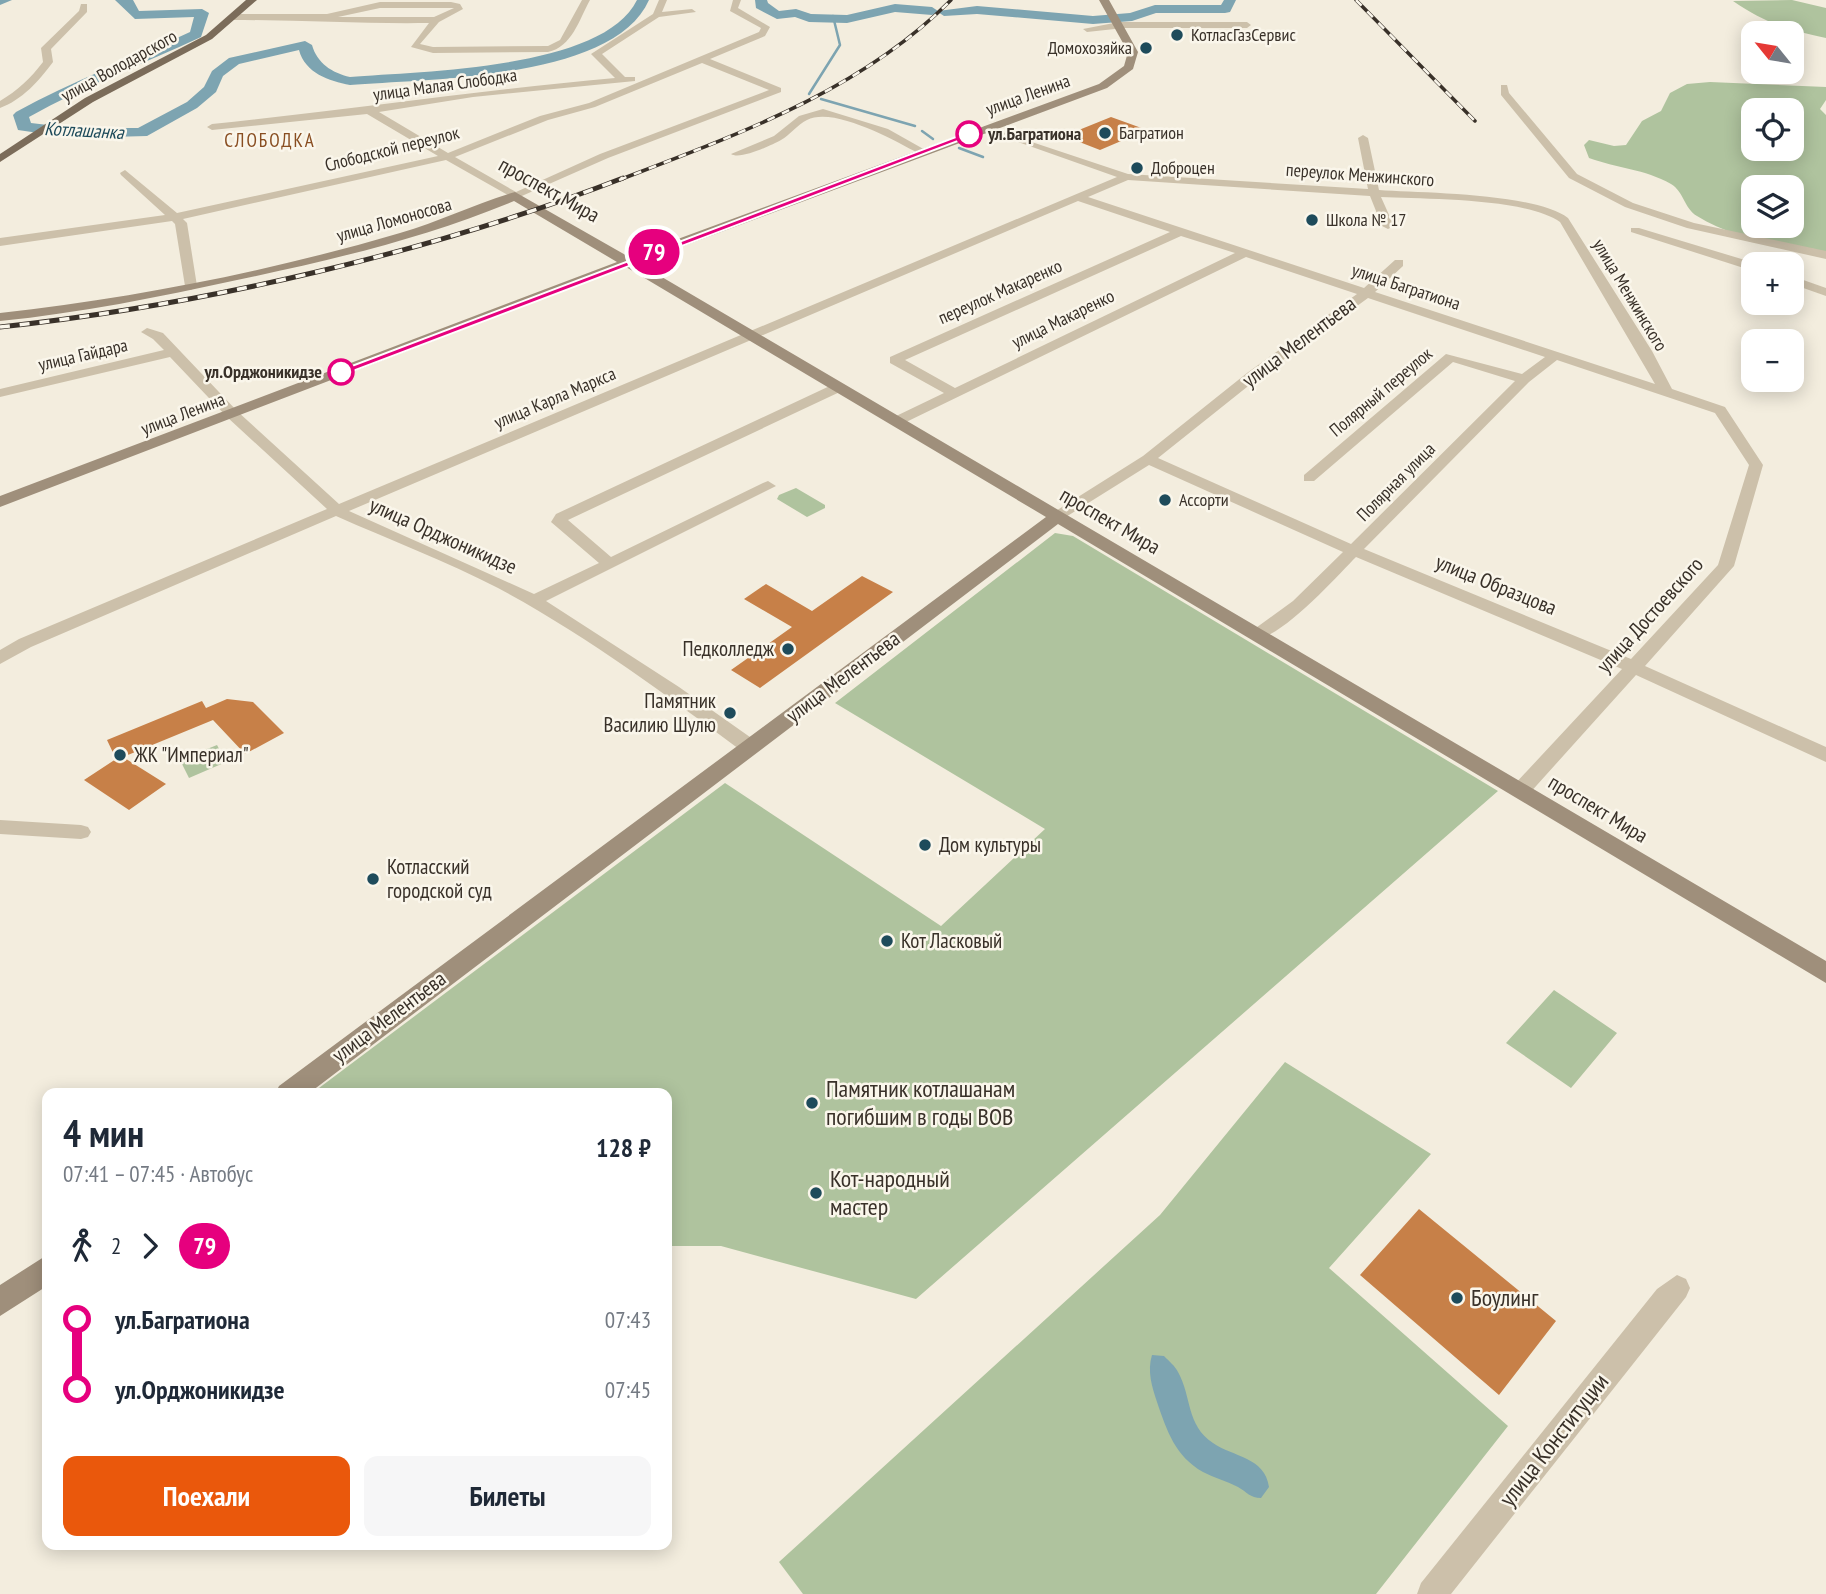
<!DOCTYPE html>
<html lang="ru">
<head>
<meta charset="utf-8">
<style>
  body { margin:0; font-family:"PT Sans Narrow",sans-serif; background:#f6f6f7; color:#1f2937; height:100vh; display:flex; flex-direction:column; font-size:26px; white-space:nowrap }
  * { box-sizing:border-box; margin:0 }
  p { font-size:23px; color:#747a83 }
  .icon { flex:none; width:38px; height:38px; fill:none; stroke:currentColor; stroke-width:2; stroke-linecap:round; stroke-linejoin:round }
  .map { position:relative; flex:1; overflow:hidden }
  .details { position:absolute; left:42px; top:1088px; width:630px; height:462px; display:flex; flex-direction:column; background:#fff; border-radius:14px; box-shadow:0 4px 18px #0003 }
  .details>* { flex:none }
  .badge { padding:0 14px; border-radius:23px; font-size:24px; line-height:46px }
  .needle { width:46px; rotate:300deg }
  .tools { position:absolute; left:1741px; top:21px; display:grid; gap:14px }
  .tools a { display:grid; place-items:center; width:63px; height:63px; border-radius:14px; background:#fff; box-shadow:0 4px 18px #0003; font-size:35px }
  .map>.badge { position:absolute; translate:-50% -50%; box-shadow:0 0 0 4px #fff }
  .legs { display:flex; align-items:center; gap:10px; height:77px; padding:0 21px; font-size:23px }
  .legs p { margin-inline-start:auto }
  .head { display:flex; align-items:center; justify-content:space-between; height:119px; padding:0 21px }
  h1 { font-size:38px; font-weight:700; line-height:52px }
  .button { display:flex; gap:14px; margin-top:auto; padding:14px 21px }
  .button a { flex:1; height:80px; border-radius:14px; background:#ea580c; color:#fff; font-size:28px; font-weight:700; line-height:80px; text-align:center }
  .button a+a { background:#f6f6f7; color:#1f2937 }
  ul { padding:0 21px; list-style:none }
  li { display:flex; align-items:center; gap:24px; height:70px; font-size:26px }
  li i { display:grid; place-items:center; width:10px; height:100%; margin:0 9px; background:currentColor }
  li i::after { content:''; width:18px; height:18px; margin:-9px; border:5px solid; border-radius:50%; background:#fff }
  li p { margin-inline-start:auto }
  li:first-child i { background:linear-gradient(#0000 50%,currentColor 0) }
  li:last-child i { background:linear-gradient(currentColor 50%,#0000 0) }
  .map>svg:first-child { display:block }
  .green { fill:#afc39e; fill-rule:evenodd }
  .water { fill:#7da4b1 }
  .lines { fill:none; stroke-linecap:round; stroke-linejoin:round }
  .stream { stroke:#7da4b1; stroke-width:2.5 }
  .river { fill:#7da4b1; fill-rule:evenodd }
  .building { fill:#c78048 }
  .street { fill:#ccc0aa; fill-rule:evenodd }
  .secondary { fill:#9f8f7b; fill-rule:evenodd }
  .primary { fill:#7b6c5a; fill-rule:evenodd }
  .rail-far1-casing { stroke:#393129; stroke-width:3.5 }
  .rail-casing { stroke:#393129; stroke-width:5 }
  .rail-far1 { stroke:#faf6eb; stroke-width:2.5; stroke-dasharray:8; stroke-linecap:butt }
  .rail { stroke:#faf6eb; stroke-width:3.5; stroke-dasharray:10; stroke-linecap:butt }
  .line-1 { fill:#e6007e; stroke:#fff; stroke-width:2 }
  .poi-dot { fill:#1e4b5b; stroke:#faf6eb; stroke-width:2.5 }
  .stop-1-dot { fill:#fff; stroke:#e6007e; stroke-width:3.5 }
  .labels { text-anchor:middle; stroke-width:5; stroke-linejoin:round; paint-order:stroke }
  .far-poi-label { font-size:18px; fill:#393129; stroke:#faf6eb; text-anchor:start }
  .far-street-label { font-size:18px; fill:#393129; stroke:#faf6eb }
  .far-stop-label { font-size:18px; font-weight:bold; fill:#393129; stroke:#faf6eb; text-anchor:start }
  .far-water-label { font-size:19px; font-style:italic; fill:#1e4b5b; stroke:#faf6eb }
  .far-neighbourhood-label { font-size:19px; letter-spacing:2px; fill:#894e21; stroke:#faf6eb }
  .street-label { font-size:21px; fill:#393129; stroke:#faf6eb }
  .poi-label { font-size:21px; fill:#393129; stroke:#faf6eb; text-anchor:start }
  .near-poi-label { font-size:24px; fill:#393129; stroke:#faf6eb; text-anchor:start }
  .near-street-label { font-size:24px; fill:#393129; stroke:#faf6eb }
</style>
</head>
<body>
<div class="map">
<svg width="1826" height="1594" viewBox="0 0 1826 1594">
  <rect width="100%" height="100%" fill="#f3edde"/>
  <path class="green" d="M 1792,0 L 1826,8 L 1826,38 C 1788,30 1765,23 1733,1 Z
    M 1710,82 L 1826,87 L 1826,100 L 1820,109 L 1826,115 L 1826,253 C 1783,245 1735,240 1697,216 C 1684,208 1684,192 1671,184 C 1645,169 1616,168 1589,158 L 1584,145 L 1589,140 L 1614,146 L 1626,145 L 1642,121 L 1661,111 L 1670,93 L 1687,84 ZM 1754,110 L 1792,110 L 1792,149 L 1754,149 ZM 1754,187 L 1792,187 L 1792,226 L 1754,226 Z
    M 796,488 L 825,505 L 825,508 L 807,517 L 777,499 L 779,495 Z
    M 1055,533 L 1073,536 L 1498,791 L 916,1299 L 721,1246 L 667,1246 L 667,1094 L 311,1094 L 725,783 L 941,926 L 1045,829 L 835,703 Z
    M 217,745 L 226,762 L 189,778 L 180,760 Z
    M 1554,990 L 1617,1033 L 1571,1088 L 1506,1043 Z
    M 1285,1062 L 1431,1154 L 1329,1268 L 1508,1426 L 1376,1594 L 803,1594 L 779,1562 L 1160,1215 Z"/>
  <path class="water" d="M 1152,1355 L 1164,1356 C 1169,1361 1175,1366 1178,1372 C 1192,1397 1186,1425 1213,1443 C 1233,1457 1265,1457 1269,1487 L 1261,1498 C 1250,1498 1247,1492 1238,1487 C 1227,1481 1214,1478 1203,1472 C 1175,1456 1167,1431 1157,1402 C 1152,1387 1147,1371 1152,1355 Z"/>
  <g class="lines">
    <path class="stream" d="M 809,94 L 840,45 L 833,16
      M 821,99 L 915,126
      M 922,131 L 933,139
      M 959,148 L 983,157"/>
    <path class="river" d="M 0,0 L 12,0 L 0,5 Z
      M 115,0 L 133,0 L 139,11 L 202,9 L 209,13 L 201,37 C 143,64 84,86 29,117 L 31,123 L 73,128 L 138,128 L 187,102 L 204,87 L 212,71 L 229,58 L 305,41 L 312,45 C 317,63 332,73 350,77 C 419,71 603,70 637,0 L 649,0 C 614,80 426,79 350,85 C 329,81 305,73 299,50 L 239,64 L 223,76 L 216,92 L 197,108 L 147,136 L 73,138 L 18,130 L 13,115 L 16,112 C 72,81 132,59 190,32 L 194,17 L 135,19 Z
      M 755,0 L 767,0 L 768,3 L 779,11 L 796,9 L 811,14 L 847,15 L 895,4 L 932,7 L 938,11 L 977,6 L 1093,16 L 1130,13 L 1155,5 L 1221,5 L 1224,0 L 1236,0 L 1230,12 L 1225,13 L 1156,13 L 1132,21 L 1093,24 L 977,14 L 944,16 L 938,12 L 932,15 L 895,12 L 847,23 L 809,22 L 795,17 L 777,19 L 756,8 Z"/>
  </g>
  <path class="building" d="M 1111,117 L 1147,130 L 1100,150 L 1064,136 Z
    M 862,576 L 893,592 L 760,688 L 731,670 L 792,627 L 744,599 L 766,584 L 812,611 Z
    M 227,699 L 253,702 L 284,733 L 245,754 L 213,720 L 123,757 L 166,784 L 129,810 L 84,780 L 116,759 L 107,740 L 202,701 L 206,708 Z
    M 1419,1209 L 1556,1321 L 1499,1395 L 1360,1275 Z"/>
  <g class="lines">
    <path class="street" d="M 582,0 L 590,0 C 579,20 572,47 548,52 L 433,53 L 411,47 L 429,23 C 363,24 299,20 233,20 L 229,17 L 233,14 L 327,14 L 380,2 L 451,2 L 460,4 L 463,9 L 439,22 L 420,44 L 433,47 L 548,46 L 560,40 ZM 380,8 L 454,8 L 434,17 L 338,17 Z
      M 659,0 L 667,0 L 662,12 L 692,9 L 696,12 L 659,17 L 602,54 L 625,77 L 635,77 L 635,81 L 473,97 L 379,112 L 448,153 L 540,116 L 589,103 L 759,32 L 761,28 L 730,11 L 733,0 L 741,0 L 738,8 L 770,27 L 765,36 L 710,59 L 781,88 L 781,92 L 608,158 L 515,199 L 446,160 L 183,219 L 187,223 L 197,286 L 191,290 L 185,286 L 175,224 L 172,221 L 0,246 L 0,238 L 165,215 L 121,175 L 120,173 L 125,170 L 177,213 L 438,156 L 367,114 L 212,130 L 207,127 L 212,124 C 347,110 480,90 615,78 L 591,54 L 653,14 ZM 702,63 L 769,90 L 600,154 L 516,192 L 455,157 L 548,120 L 595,107 Z
      M 81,4 L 87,4 L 87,12 L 51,49 L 53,62 C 39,81 22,100 0,108 L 0,101 C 17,91 31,78 43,62 L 41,48 L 79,11 Z
      M 1119,22 L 1247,22 L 1251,25 L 1247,28 L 1124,28 L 1087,32 L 1083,29 Z
      M 1501,85 L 1507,85 L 1509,93 L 1577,174 L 1633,203 L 1694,223 L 1826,251 L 1826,259 L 1687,228 L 1625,207 L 1569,178 L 1501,95 Z
      M 823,109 L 888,129 L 927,151 L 918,153 C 894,140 833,106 807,120 C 797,125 790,135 781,140 C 770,146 740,160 731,154 L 774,136 L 799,116 Z
      M 984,126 L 1128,174 L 1368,189 L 1358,138 L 1363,135 L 1368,138 L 1379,190 C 1423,193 1535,193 1568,218 L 1652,351 L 1672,389 L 1725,407 L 1763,465 L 1734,566 L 1645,666 L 1826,747 L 1826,762 L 1636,675 L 1528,795 L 1514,795 L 1511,790 L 1514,785 L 1622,669 L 1356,557 C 1338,575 1277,644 1253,638 L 1250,634 L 1253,630 L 1293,601 L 1343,552 L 1149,465 L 1061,520 L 1051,520 L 1051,514 L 1143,456 L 1247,373 L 1357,294 L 1246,257 L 902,424 L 892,424 L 892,418 L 944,393 L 890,363 L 890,357 L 1170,232 L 1078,201 L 349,511 L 534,594 L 599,563 L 551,522 L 556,514 L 834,384 L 844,384 L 844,390 L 568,520 L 611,557 L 763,483 L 768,481 L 776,486 L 546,601 L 679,687 L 757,742 L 759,747 L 757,752 L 743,752 C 665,694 584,634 498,588 C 446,561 390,540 336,516 L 31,647 L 0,664 L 0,650 L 19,639 L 327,509 L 227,417 L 170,357 L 0,397 L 0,389 L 164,350 L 153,339 L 141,332 L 147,328 L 163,333 L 237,411 L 339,504 L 1117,177 L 984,130 ZM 1128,180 L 1370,196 L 1382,226 L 1388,229 L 1394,226 L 1381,197 C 1424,199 1527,198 1560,222 L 1655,384 L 1375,292 L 1403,266 L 1403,260 L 1395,260 L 1364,288 L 1088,197 ZM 1181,236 L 1235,253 L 955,388 L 905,360 ZM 1368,298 L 1545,357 L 1522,374 L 1446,354 L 1304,475 L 1304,481 L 1314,481 L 1453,362 L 1515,381 L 1351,544 L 1158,458 L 1257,379 ZM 1557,360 L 1715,413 L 1749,465 L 1718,565 L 1631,659 L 1364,549 L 1529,382 Z
      M 1631,228 L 1639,228 L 1758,264 L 1754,264 L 1754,270 L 1750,270 L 1631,232 Z
      M 1792,276 L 1826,288 L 1826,296 L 1792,284 Z
      M 0,820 L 81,825 L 88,827 L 91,832 L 88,837 L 81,839 L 0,834 Z
      M 1677,1275 L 1686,1279 L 1690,1288 L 1686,1297 L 1451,1594 L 1417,1594 L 1421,1583 L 1657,1289 Z"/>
    <path class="secondary" d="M 1099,0 L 1109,0 L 1138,52 L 1133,69 L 1107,88 L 638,263 L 1826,961 L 1826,983 L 1058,524 L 308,1094 L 275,1094 L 279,1086 L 1046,517 L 626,267 L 0,507 L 0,496 L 617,262 L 514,201 C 425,238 332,260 237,280 C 159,297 80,313 0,321 L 0,313 C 134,298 271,271 400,233 C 439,222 476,203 515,192 L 629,257 L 1099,84 L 1124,66 L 1128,52 Z
      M 47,1255 L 47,1286 L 0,1316 L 0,1285 Z"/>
    <path class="primary" d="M 246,0 L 257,0 L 212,39 L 93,102 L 0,162 L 0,154 L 85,98 L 206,35 Z"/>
    <g class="rail-far1-casing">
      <path id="rail-far1" d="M 1356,0 L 1475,121
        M 619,180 C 736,135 861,91 951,0"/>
    </g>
    <g class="rail-casing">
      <path id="rail" d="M 0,327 C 204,305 432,252 623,178"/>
    </g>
    <use href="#rail-far1" class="rail-far1"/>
    <use href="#rail" class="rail"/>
  </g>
  <path class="line-1" d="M 969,132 L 971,136 L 345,374 L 336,372 Z"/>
  <g class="poi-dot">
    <circle cx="1177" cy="35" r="7"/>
    <circle cx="1146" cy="48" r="7"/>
    <circle cx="1105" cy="133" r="7"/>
    <circle cx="1137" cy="168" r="7"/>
    <circle cx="1312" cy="220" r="7"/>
    <circle cx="1165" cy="500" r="7"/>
    <circle cx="788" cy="649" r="7"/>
    <circle cx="730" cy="713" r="7"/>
    <circle cx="120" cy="755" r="7"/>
    <circle cx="925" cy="845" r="7"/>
    <circle cx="373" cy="879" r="7"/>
    <circle cx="887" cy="941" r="7"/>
    <circle cx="812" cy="1103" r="7"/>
    <circle cx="816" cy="1193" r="7"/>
    <circle cx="1457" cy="1298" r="7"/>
  </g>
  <g class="stop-1-dot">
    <circle cx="969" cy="134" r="12"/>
    <circle cx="341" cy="372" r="12"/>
  </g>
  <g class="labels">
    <g class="far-poi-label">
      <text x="1191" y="41">КотласГазСервис</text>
      <text x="1132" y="54" text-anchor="end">Домохозяйка</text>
      <text x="1119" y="139">Багратион</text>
      <text x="1151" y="174">Доброцен</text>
      <text x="1326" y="226">Школа № 17</text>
      <text x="1179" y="506">Ассорти</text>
    </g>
    <g class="far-street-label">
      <text transform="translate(119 66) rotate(-29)" y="6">улица Володарского</text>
      <text transform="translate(445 85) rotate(-8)" y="6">улица Малая Слободка</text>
      <text transform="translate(1028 95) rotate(-20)" y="6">улица Ленина</text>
      <text transform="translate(392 149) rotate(-14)" y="6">Слободской переулок</text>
      <text transform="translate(1360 175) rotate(4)" y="6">переулок Менжинского</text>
      <text transform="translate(394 220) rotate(-16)" y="6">улица Ломоносова</text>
      <text transform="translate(1406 287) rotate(18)" y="6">улица Багратиона</text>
      <text transform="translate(1000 292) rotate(-24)" y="6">переулок Макаренко</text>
      <text transform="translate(1630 295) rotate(59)" y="6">улица Менжинского</text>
      <text transform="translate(1063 319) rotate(-26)" y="6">улица Макаренко</text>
      <text transform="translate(83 355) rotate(-13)" y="6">улица Гайдара</text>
      <text transform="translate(1381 392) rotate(-40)" y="6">Полярный переулок</text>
      <text transform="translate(555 398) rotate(-23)" y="6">улица Карла Маркса</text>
      <text transform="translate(183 414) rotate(-21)" y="6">улица Ленина</text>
      <text transform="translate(1396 482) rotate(-45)" y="6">Полярная улица</text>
    </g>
    <g class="far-stop-label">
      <text x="988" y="140">ул.Багратиона</text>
      <text x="322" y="378" text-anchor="end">ул.Орджоникидзе</text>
    </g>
    <g class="far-water-label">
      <text transform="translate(84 130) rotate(3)" y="7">Котлашанка</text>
    </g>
    <g class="far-neighbourhood-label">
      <text x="270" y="147">СЛОБОДКА</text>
    </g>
    <g class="street-label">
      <text transform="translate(549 190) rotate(29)" y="7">проспект Мира</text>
      <text transform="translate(1299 342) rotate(-37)" y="7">улица Мелентьева</text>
      <text transform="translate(1110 521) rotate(30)" y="7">проспект Мира</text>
      <text transform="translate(443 536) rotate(24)" y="7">улица Орджоникидзе</text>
      <text transform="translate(1496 585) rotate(22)" y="7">улица Образцова</text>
      <text transform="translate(1650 615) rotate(-48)" y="7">улица Достоевского</text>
      <text transform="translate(843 677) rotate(-37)" y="7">улица Мелентьева</text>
      <text transform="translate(1598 809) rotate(31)" y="7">проспект Мира</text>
      <text transform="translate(389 1017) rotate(-37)" y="7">улица Мелентьева</text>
    </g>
    <g class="poi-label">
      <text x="774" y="656" text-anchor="end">Педколледж</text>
      <text x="716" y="708" text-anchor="end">Памятник<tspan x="716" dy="24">Василию Шулю</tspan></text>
      <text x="134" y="762">ЖК "Империал"</text>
      <text x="939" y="852">Дом культуры</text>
      <text x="387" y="874">Котласский<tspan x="387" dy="24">городской суд</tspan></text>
      <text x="901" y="948">Кот Ласковый</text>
    </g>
    <g class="near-poi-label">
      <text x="826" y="1097">Памятник котлашанам<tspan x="826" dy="28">погибшим в годы ВОВ</tspan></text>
      <text x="830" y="1187">Кот-народный<tspan x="830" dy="28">мастер</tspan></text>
      <text x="1471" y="1306">Боулинг</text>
    </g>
    <g class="near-street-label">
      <text transform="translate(1554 1440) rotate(-52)" y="8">улица Конституции</text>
    </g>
  </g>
</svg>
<div class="tools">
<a><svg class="needle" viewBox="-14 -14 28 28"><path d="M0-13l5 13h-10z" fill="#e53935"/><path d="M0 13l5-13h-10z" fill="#747a83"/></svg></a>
<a><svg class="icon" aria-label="locate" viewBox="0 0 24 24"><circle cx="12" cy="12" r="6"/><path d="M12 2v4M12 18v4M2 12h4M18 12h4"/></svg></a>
<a><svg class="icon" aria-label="layers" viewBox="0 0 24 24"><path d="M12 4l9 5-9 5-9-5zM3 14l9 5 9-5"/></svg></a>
<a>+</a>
<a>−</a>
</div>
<b class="badge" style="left:654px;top:252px;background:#e6007e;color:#fff">79</b>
<section class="details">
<div class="head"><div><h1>4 мин</h1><p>07:41 – 07:45 · Автобус</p></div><b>128 ₽</b></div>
<div class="legs"><svg class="icon" aria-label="walk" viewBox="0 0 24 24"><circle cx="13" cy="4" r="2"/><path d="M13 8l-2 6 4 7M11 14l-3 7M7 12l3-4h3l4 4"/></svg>2<svg class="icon" aria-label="forward" viewBox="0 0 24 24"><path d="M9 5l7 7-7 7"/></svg><b class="badge" style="background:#e6007e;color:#fff">79</b></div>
<ul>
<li><i style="color:#e6007e"></i><b>ул.Багратиона</b><p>07:43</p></li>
<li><i style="color:#e6007e"></i><b>ул.Орджоникидзе</b><p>07:45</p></li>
</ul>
<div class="button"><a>Поехали</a><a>Билеты</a></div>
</section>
</div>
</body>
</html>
